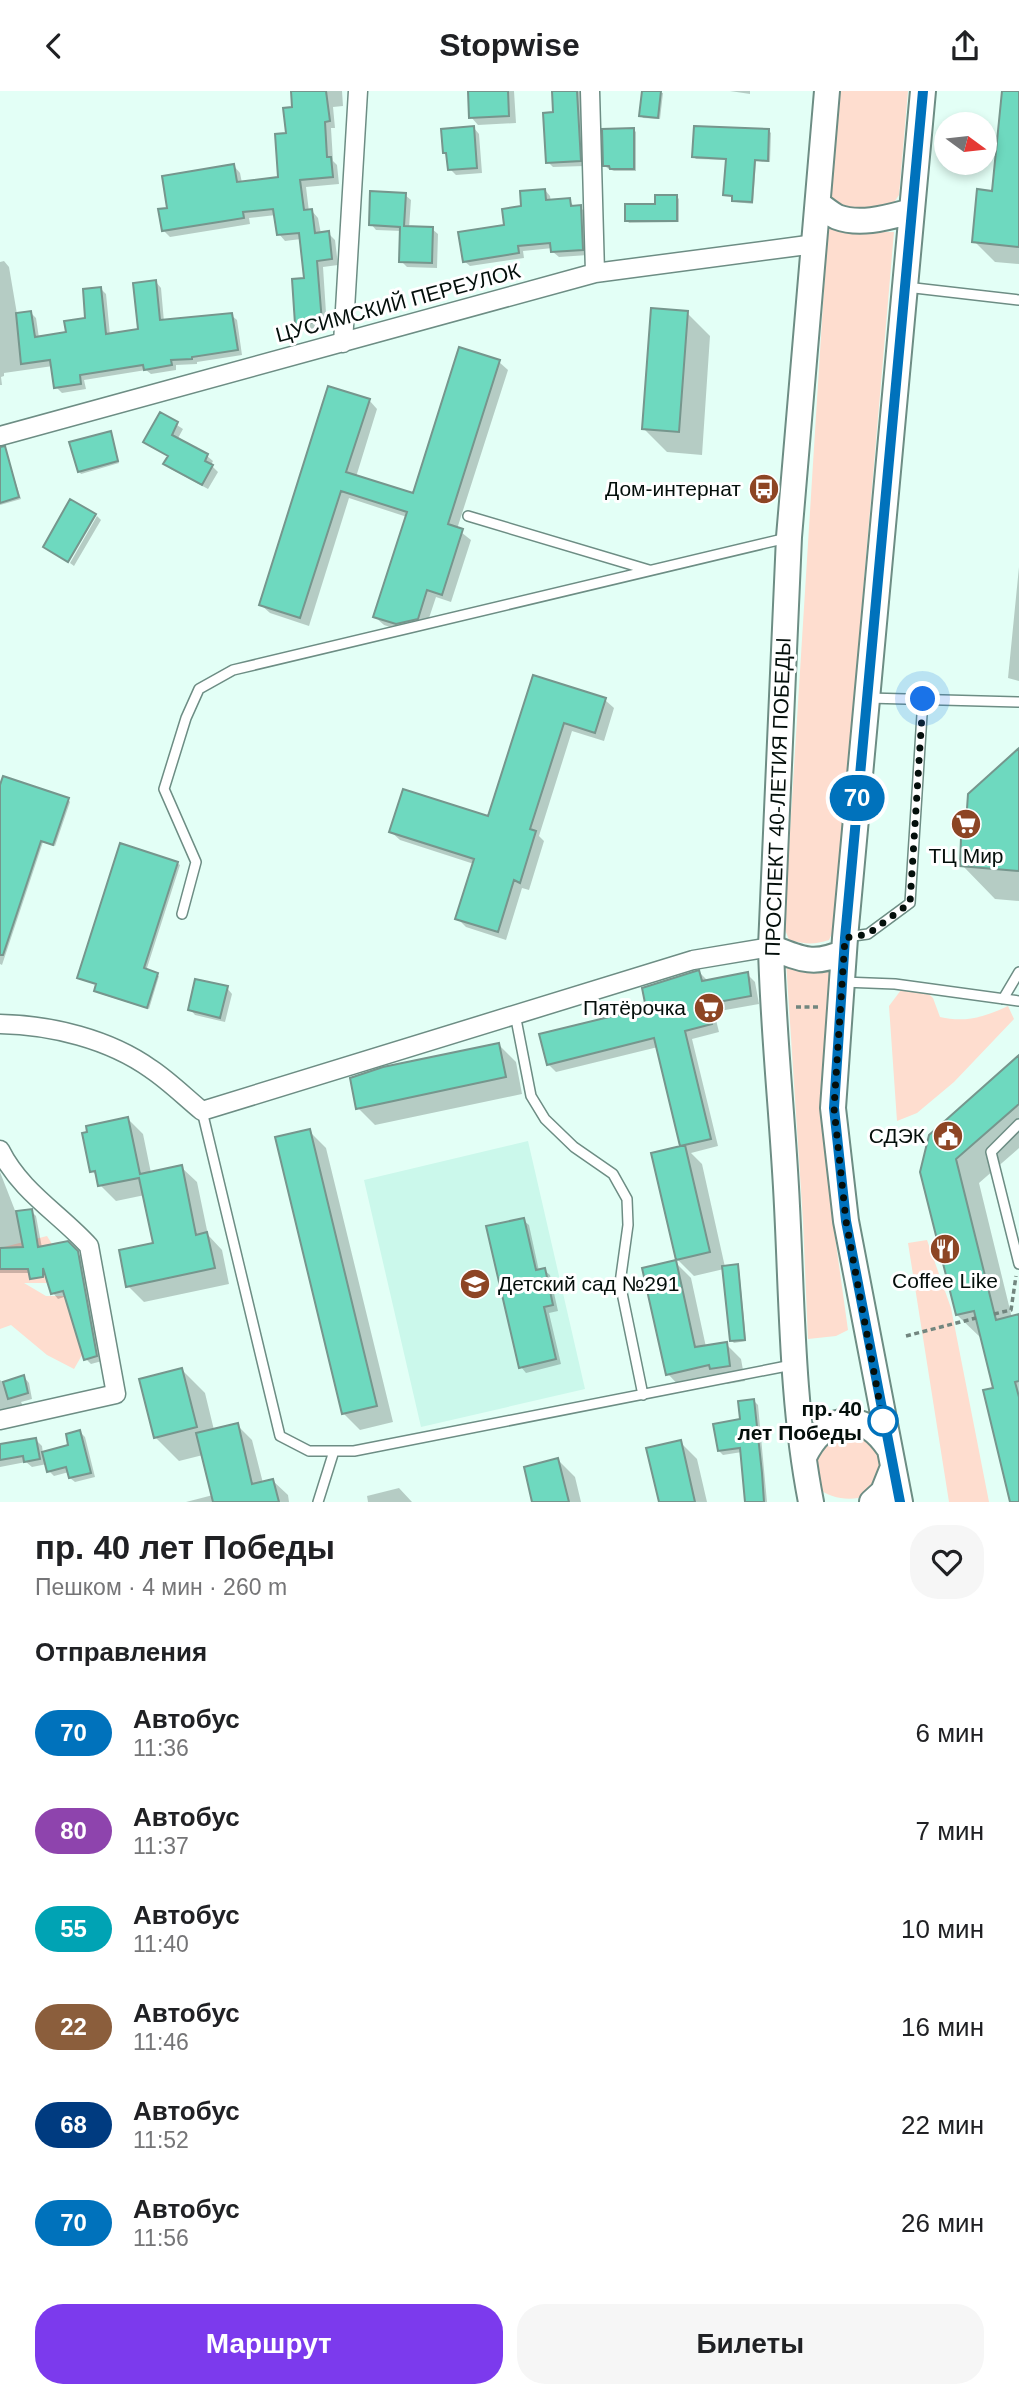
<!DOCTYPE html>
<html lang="ru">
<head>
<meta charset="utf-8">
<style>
  body { margin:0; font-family:Arial,sans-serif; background:#f6f6f6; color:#202124; height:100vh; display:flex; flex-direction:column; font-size:26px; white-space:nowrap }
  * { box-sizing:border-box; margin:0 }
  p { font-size:23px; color:#757577 }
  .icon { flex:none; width:38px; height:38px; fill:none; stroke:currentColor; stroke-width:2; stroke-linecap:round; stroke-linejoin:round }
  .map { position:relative; height:1411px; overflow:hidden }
  .drawer { display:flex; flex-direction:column; background:#fff; flex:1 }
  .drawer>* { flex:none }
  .badge { padding:0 14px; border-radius:23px; font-size:24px; line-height:46px }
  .needle { width:46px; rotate:105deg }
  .fabs { position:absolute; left:934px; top:21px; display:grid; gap:14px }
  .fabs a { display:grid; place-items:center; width:63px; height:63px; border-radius:50%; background:#fff; box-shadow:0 4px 10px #0003; font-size:35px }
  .you { position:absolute; width:35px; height:35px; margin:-18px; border:5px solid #fff; border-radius:50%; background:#1a73e8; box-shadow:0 0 0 10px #1a73e833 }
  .map>.badge { position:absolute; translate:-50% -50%; box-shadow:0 0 0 4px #fff }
  h2 { padding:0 35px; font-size:26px; line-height:63px }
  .round { display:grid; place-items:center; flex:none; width:74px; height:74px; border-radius:28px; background:#f6f6f6 }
  .overview { display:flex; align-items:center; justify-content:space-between; height:119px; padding:0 35px }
  h1 { font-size:33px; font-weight:700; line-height:52px }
  .action { display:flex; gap:14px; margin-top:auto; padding:14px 35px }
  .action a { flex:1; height:80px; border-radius:28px; background:#7c3aed; color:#fff; font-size:28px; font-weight:700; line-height:80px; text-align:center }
  .action a+a { background:#f6f6f6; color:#202124 }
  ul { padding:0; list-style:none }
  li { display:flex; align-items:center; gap:21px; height:98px; padding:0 35px }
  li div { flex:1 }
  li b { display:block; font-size:26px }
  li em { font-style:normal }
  li .badge { min-width:77px; font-weight:700; text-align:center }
  header { display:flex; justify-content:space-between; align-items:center; height:91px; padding:0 35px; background:#fff; font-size:32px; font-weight:700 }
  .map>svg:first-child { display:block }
  .built { fill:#cbf8eb }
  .green { fill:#feddcf }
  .shadow { fill:#0003 }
  .building { fill:#6ed9bf; stroke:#76968d; stroke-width:2 }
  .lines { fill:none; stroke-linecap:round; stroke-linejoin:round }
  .service-casing { stroke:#6d8d84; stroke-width:12 }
  .minor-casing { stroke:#6d8d84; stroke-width:21 }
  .secondary-casing { stroke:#6d8d84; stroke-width:28 }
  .path { stroke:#72867f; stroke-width:3.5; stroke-dasharray:5 3.5; stroke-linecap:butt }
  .service { stroke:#fff; stroke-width:9 }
  .minor { stroke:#fff; stroke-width:18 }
  .secondary { stroke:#fff; stroke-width:24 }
  .line-casing { stroke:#fff; stroke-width:16 }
  .line { stroke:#0072bc; stroke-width:10 }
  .walk { stroke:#040f0b; stroke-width:7; stroke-dasharray:0 12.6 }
  .stop-dot { fill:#fff; stroke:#0072bc; stroke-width:3.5 }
  .labels { text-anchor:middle; stroke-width:6; stroke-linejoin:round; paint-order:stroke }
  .street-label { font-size:21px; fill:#040f0b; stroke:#fff }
  .poi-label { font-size:21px; fill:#040f0b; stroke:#fff; text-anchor:end }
  .stop-label { font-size:21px; font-weight:bold; fill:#040f0b; stroke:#fff; text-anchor:end }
</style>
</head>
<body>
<header><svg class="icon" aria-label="back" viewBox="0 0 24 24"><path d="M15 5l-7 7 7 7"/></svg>Stopwise<svg class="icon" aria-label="share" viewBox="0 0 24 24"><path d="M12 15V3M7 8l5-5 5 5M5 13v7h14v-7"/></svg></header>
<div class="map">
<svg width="1019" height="1411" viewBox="0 0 1019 1411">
  <rect width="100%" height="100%" fill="#e3fff6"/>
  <path class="built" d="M 528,1050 L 585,1298 L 421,1336 L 364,1089 Z"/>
  <path class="green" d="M 839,0 L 908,0 L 899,104 L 891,116 C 870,123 848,121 829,109 Z
    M 828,133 L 876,141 L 894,141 L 834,838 L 829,849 C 814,854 805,853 789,849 L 784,836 Z
    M 786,870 L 833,875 L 823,1019 L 833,1131 L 848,1239 L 836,1245 L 808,1248 L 803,1130 Z
    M 922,896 L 933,907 L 940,926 C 965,932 985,926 1008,915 L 1014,928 L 954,991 L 917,1022 L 897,1030 L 889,915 L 901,899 Z
    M 47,1145 L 67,1177 L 59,1192 L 24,1192 L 46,1205 L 71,1205 L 86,1257 L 74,1278 L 47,1264 L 11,1234 L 0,1238 L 0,1157 Z
    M 927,1149 L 951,1217 L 989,1411 L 949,1411 L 908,1152 Z
    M 852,1337 L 878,1354 L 884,1374 C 879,1383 875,1398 868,1404 C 852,1411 831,1408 818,1397 L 814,1357 Z"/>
  <path class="shadow" d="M 293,0 L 342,0 L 343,15 L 333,16 L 335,37 L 331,37 L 333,70 L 337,74 L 339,93 L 306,96 L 309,121 L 312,120 L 318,127 L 321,143 L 328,142 L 335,149 L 338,174 L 323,176 L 327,237 L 303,239 L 296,232 L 306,188 L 301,148 L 285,150 L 279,143 L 276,124 L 249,127 L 250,133 L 170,146 L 164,140 L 169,118 L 234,75 L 240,82 L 242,92 L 280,88 L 293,18 Z
    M 470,0 L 514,0 L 516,32 L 478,34 L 471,26 Z
    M 554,0 L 582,0 L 585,75 L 553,76 L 548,71 L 555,23 Z
    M 643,0 L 663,2 L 660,28 L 643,27 L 641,24 Z
    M 730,0 L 750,0 L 750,3 Z
    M 1004,0 L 1019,0 L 1019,173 L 995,171 L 974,150 L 993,101 Z
    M 474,37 L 479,43 L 482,82 L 456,84 L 450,78 L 448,65 L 444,61 Z
    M 634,39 L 636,41 L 636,80 L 614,80 L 607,77 L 605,74 Z
    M 769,40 L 771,42 L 770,71 L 756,70 L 753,113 L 736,111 L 734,106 L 725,103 L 728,69 L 696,68 L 694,66 Z
    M 545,99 L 550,105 L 551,111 L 569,109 L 575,117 L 580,116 L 586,122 L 588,164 L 559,166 L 553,161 L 553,157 L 523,160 L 524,167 L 470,175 L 464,170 Z
    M 405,104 L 411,109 L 409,137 L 432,138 L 438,143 L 437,177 L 407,176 L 401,170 L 402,140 L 376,139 L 371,133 Z
    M 677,106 L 679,108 L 679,131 L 629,132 L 627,129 Z
    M 4,170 L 9,176 L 17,223 L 31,222 L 36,227 L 39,247 L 68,243 L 87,229 L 101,198 L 106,203 L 110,244 L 140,239 L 156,191 L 161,197 L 164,231 L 231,224 L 237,229 L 242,264 L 197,271 L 197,273 L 176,274 L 176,279 L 151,283 L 146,279 L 84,289 L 86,298 L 62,302 L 56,296 L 53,275 L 4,282 L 4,285 L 1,286 L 2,294 L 0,294 L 0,171 Z
    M 687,222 L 710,245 L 702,364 L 667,361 L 644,338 Z
    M 499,271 L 508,279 L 457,438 L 471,449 L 451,511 L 436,506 L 426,536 L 405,541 L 384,534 L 375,526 L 407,426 L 349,407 L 309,535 L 270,522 L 261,514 L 369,309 L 377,318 L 356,386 L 414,404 Z
    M 160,323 L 183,338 L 177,349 L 207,365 L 213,370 L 211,374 L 218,381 L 208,398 L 171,378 L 165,373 L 169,366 L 146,351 Z
    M 110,342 L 119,372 L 81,383 L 79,380 Z
    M 9,371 L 21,408 L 0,414 L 0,374 Z
    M 97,425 L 101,429 L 74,475 L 70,472 Z
    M 1019,476 L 1019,590 L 1008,587 Z
    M 534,586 L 605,609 L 614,617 L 604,650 L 572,640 L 539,745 L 544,750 L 529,799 L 522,797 L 506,849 L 466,836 L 457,827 L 474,773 L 400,749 L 391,741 L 489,727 Z
    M 1019,659 L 1019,810 L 995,808 L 962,774 L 967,749 Z
    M 0,699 L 68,708 L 70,711 L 55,755 L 43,751 L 2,874 L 0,873 Z
    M 177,772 L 180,774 L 146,880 L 159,885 L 149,918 L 98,902 L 96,899 L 98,894 L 79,887 Z
    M 699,881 L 708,890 L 747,883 L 755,891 L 759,913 L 714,921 L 719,941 L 692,948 L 718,1055 L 691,1062 L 702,1073 L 725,1176 L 737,1175 L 739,1177 L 746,1250 L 734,1252 L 731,1249 L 724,1178 L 694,1185 L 677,1168 L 684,1056 L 658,956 L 556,981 L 548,973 L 649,918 Z
    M 227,897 L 232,903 L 225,931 L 195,924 L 190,918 Z
    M 499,954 L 516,971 L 522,1003 L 375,1034 L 358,1017 Z
    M 1019,966 L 1019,1057 L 979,1092 L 1012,1227 L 1019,1225 L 1019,1411 L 995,1298 L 981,1247 L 957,1224 L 922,1081 Z
    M 128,1028 L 143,1043 L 151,1082 L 181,1076 L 197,1091 L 208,1144 L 222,1159 L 229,1193 L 144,1211 L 128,1195 L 155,1154 L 145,1104 L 116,1110 L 100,1094 L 99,1087 L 92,1080 Z
    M 309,1040 L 326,1057 L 393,1331 L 360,1339 L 343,1322 Z
    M 0,1081 L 16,1122 L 31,1120 L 36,1125 L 42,1157 L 67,1152 L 82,1167 L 102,1270 L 91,1273 L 86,1268 L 67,1205 L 58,1208 L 53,1202 L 46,1182 L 0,1182 Z
    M 523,1129 L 529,1134 L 539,1180 L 544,1179 L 550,1184 L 558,1220 L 549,1222 L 561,1273 L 526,1282 L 521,1276 Z
    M 675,1171 L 691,1187 L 706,1256 L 726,1253 L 741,1268 L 745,1290 L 727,1293 L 724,1289 L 683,1299 L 668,1283 Z
    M 182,1279 L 205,1302 L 214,1339 L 237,1334 L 252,1349 L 263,1392 L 273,1390 L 288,1404 L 289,1411 L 186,1411 L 213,1404 L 203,1364 L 179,1370 L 155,1346 Z
    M 24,1286 L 29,1292 L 32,1308 L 21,1311 L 23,1315 L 0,1321 L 0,1289 L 4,1292 Z
    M 754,1310 L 758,1314 L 767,1411 L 747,1411 L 742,1361 L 723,1364 L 719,1360 Z
    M 80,1341 L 85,1346 L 95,1386 L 75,1391 L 70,1387 L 69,1381 L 54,1385 L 49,1380 L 47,1373 L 32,1376 L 26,1371 L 0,1376 L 0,1355 L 36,1349 L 42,1355 L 43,1363 L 71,1356 Z
    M 680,1351 L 697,1368 L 707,1411 L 661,1411 Z
    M 558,1369 L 575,1386 L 581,1411 L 534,1411 Z
    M 399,1397 L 412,1411 L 368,1411 L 367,1405 Z"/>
  <path class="building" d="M 291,0 L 326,0 L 330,30 L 325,31 L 327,66 L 331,66 L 333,86 L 300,89 L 304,119 L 312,118 L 315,142 L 329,140 L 332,168 L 317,170 L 322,231 L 295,233 L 292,188 L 304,187 L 299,142 L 277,144 L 273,118 L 243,121 L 244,127 L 162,140 L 158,118 L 167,117 L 162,85 L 234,73 L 237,91 L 278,86 L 275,43 L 286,42 L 283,17 L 292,16 Z
    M 468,0 L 508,0 L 509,25 L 469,27 Z
    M 552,0 L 577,0 L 581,70 L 546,72 L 543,22 L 553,21 Z
    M 642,0 L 661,0 L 658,27 L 639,25 Z
    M 1002,0 L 1019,0 L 1019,156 L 972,151 L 977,98 L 992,100 Z
    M 474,35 L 477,77 L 448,79 L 446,62 L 443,62 L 441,38 Z
    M 694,35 L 769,38 L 768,70 L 755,69 L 752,111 L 732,110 L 732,105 L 723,104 L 726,68 L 692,66 Z
    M 634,37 L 634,78 L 610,78 L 609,75 L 603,75 L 602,38 Z
    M 545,98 L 546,109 L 570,107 L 571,115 L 581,114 L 583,159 L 551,161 L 550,152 L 518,155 L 519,162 L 463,171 L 458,141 L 504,134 L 502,118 L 521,115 L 520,100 Z
    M 370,100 L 406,102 L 404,135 L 433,136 L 432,172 L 399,171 L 400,136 L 369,134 Z
    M 655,104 L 677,104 L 677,130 L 625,130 L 625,113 L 655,113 Z
    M 156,189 L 160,229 L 232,222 L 238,259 L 192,266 L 192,268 L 171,269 L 172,274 L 144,279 L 143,274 L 80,284 L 81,293 L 54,297 L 50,269 L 21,273 L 16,222 L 31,220 L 35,246 L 66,241 L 64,230 L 85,227 L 83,198 L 101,196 L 106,243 L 138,238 L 133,192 Z
    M 651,217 L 688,220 L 679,341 L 642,338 Z
    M 459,256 L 500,269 L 448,433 L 463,438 L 442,504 L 427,499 L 418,528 L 396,533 L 373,526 L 407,421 L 341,400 L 300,527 L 259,514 L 328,295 L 370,308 L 346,381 L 413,402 Z
    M 160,321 L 178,331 L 172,344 L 208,363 L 205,370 L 213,374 L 202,394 L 163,373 L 168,365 L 143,351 Z
    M 111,340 L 118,370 L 78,381 L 69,351 Z
    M 5,355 L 19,406 L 0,412 L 0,356 Z
    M 70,408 L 96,423 L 68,471 L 43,456 Z
    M 533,584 L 606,607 L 595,642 L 564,632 L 530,738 L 536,740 L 520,792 L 514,789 L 498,841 L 455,828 L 474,768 L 389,741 L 403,698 L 488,725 Z
    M 1019,657 L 1019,780 L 960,775 L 961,747 L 965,747 L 968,703 Z
    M 3,685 L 69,707 L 53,754 L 41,750 L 3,864 L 0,864 L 0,694 Z
    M 120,752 L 178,771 L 144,877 L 158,882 L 147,917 L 94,900 L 96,893 L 77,887 Z
    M 699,879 L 702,890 L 748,881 L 751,905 L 707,913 L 712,933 L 685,940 L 711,1048 L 680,1055 L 654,947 L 547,974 L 539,943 L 646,917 L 642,897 Z
    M 195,888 L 228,895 L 220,927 L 188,919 Z
    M 499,952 L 506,986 L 356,1018 L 350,987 L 383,976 Z
    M 1019,964 L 1019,1013 L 956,1068 L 996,1229 L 1019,1223 L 1019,1290 L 1015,1291 L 1019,1306 L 1019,1411 L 1010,1411 L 983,1299 L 993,1297 L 974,1220 L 956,1224 L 920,1081 L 929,1044 Z
    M 128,1026 L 140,1083 L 182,1074 L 196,1144 L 207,1141 L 215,1177 L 126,1196 L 119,1159 L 153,1152 L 139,1087 L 98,1095 L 95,1080 L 90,1081 L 82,1042 L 87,1041 L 86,1035 Z
    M 310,1038 L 377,1315 L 342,1323 L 275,1046 Z
    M 685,1054 L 710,1161 L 676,1169 L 651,1062 Z
    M 32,1118 L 38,1156 L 68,1150 L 78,1160 L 97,1265 L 84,1269 L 63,1200 L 51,1203 L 43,1177 L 43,1186 L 30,1188 L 28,1178 L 0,1178 L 0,1157 L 23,1156 L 16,1120 Z
    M 524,1127 L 536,1179 L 545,1177 L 553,1214 L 544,1216 L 556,1268 L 519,1277 L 486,1135 Z
    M 676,1169 L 695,1256 L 727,1251 L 730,1275 L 710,1278 L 709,1274 L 666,1284 L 642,1177 Z
    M 738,1173 L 745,1249 L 730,1250 L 722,1175 Z
    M 182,1277 L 197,1336 L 154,1347 L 139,1288 Z
    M 24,1284 L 28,1302 L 8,1308 L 3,1291 Z
    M 754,1308 L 762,1382 L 764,1411 L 745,1411 L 740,1357 L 718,1360 L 713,1333 L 740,1328 L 738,1310 Z
    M 238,1332 L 252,1393 L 273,1388 L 279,1411 L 213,1411 L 196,1342 Z
    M 80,1339 L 91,1382 L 69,1387 L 66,1376 L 47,1381 L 42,1361 L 68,1354 L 66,1343 Z
    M 36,1347 L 40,1368 L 24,1371 L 23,1365 L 0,1369 L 0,1353 Z
    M 681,1349 L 695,1411 L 659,1411 L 646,1357 Z
    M 558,1367 L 569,1411 L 532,1411 L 524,1376 Z"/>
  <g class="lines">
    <g class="service-casing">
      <path id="service" d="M 906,196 L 1019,209
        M 468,425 L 649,479
        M 868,607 L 1019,611
        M 182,823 L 196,771 L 164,698 L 186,627 L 199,598 L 233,579 L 787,447
        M 846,846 L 868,843 L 910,812 L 923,608
        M 843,891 L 895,893 L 1019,910
        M 1003,908 L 1019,881
        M 515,923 L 531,1005 L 545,1028 L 574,1056 L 613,1083 L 627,1108 L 628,1134 L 620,1192 L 643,1304
        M 202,1020 L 280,1345 L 309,1360 L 354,1360 L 792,1274
        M 1019,1033 L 991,1061 L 1019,1173
        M 318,1411 L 334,1360"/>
    </g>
    <g class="minor-casing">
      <path id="minor" d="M 590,0 L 595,182
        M 343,252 L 358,0
        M 0,345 L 595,182 L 815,153
        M 0,933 C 51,934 109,948 151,978 C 169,990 185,1006 202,1020 L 693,869 L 771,856
        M 0,1059 C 21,1101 59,1122 89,1155 L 116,1303 L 0,1329"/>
    </g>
    <g class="secondary-casing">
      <path id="secondary" d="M 818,113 C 824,117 831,123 837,126 C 861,135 889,126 912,120
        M 771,856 C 800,868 814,875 844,861
        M 804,1366 C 823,1325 861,1316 888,1356
        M 811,1411 C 792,1314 792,1213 787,1115 C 783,1029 773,942 771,856 L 789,446 L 827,0
        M 872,1411 L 883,1401 L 893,1376
        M 900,1411 L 846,1130 L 833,1017 L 845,847 L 923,0"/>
    </g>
    <path class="path" d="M 796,916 L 819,916
      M 994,1223 L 1011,1219 L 1016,1185
      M 906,1245 L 976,1227"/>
    <use href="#service" class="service"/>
    <use href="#minor" class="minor"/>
    <use href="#secondary" class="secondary"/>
  </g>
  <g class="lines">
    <g class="line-casing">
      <path id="line" d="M 900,1411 L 846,1130 L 834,1017 L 845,847 L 923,0"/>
    </g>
    <use href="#line" class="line"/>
    <path class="walk" d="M 883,1330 L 846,1130 L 834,1017 L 845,847 L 868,843 L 910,812 L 923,608"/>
  </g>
  <defs>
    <g id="bus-disc" transform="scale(1.575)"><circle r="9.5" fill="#8d4524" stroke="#fff"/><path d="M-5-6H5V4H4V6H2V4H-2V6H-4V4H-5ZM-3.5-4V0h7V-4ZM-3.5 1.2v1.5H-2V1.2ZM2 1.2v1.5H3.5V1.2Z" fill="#fff"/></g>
    <g id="supermarket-disc" transform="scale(1.575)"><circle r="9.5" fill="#8d4524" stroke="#fff"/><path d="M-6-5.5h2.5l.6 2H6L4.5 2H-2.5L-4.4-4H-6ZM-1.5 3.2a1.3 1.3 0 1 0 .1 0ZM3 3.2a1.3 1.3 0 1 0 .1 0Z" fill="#fff"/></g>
    <g id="civic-disc" transform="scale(1.575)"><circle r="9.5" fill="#8d4524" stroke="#fff"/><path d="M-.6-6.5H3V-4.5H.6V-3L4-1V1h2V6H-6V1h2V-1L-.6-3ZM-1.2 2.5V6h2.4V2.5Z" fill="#fff"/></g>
    <g id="restaurant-disc" transform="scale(1.575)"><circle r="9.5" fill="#8d4524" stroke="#fff"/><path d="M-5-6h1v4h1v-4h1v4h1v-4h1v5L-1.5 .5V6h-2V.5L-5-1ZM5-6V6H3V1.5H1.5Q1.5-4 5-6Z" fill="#fff"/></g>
    <g id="school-disc" transform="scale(1.575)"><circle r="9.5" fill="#8d4524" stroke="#fff"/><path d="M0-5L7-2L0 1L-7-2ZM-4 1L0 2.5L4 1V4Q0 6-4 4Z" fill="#fff"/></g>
  </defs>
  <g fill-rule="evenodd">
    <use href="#bus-disc" x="764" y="398"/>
    <use href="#supermarket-disc" x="966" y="733"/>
    <use href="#supermarket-disc" x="709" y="917"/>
    <use href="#civic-disc" x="948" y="1045"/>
    <use href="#restaurant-disc" x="945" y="1158"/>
    <use href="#school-disc" x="475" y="1193"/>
  </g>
  <circle class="stop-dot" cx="883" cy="1330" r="14"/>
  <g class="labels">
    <g class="street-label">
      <text transform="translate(398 212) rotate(-15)" y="7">ЦУСИМСКИЙ ПЕРЕУЛОК</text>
      <text transform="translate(778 706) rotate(-88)" y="7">ПРОСПЕКТ 40-ЛЕТИЯ ПОБЕДЫ</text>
    </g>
    <g class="poi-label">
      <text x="741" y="405">Дом-интернат</text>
      <text x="966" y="772" text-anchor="middle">ТЦ Мир</text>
      <text x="686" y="924">Пятёрочка</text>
      <text x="925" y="1052">СДЭК</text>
      <text x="945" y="1197" text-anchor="middle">Coffee Like</text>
      <text x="498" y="1200" text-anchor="start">Детский сад №291</text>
    </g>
    <g class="stop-label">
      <text x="862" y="1325">пр. 40<tspan x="862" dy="24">лет Победы</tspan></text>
    </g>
  </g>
</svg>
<div class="fabs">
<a><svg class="needle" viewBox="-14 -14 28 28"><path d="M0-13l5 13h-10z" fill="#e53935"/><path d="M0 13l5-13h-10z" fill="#757577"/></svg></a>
</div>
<div class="you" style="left:923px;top:608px"></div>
<b class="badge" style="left:857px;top:707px;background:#0072bc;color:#fff">70</b>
</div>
<section class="drawer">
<div class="overview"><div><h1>пр. 40 лет Победы</h1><p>Пешком · 4 мин · 260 m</p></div><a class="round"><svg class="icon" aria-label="heart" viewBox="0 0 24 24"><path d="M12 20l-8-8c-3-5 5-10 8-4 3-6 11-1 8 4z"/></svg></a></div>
<h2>Отправления</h2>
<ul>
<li><span class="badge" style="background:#0072bc;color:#fff">70</span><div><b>Автобус</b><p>11:36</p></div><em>6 мин</em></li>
<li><span class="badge" style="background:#8e44ad;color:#fff">80</span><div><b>Автобус</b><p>11:37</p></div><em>7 мин</em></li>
<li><span class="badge" style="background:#00a3b4;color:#fff">55</span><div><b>Автобус</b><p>11:40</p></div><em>10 мин</em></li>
<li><span class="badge" style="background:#8b5e3c;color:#fff">22</span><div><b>Автобус</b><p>11:46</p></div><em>16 мин</em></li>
<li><span class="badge" style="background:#003b80;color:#fff">68</span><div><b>Автобус</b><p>11:52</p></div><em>22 мин</em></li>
<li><span class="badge" style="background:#0072bc;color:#fff">70</span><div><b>Автобус</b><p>11:56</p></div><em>26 мин</em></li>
</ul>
<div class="action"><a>Маршрут</a><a>Билеты</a></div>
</section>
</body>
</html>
